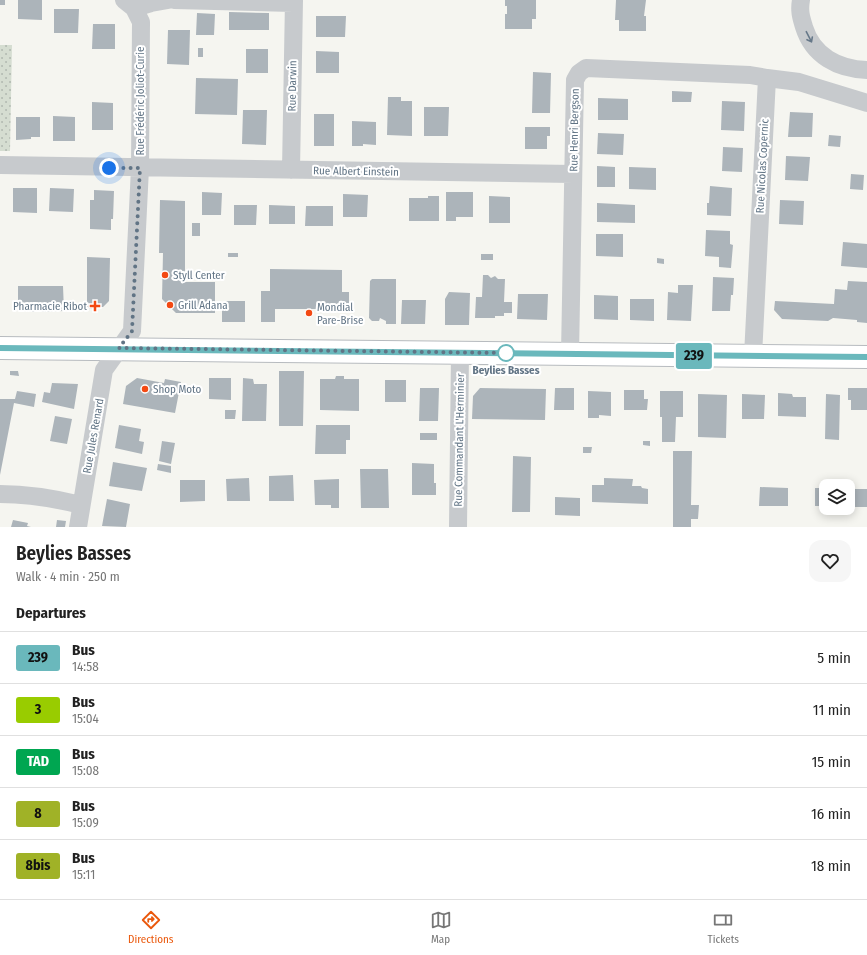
<!DOCTYPE html>
<html lang="en">
<head>
<meta charset="utf-8">
<style>
  body { margin:0; font-family:"Fira Sans Condensed",sans-serif; background:#f6f6f6; color:#222; height:100vh; display:flex; flex-direction:column; font-size:15px; white-space:nowrap }
  * { box-sizing:border-box; margin:0 }
  p { font-size:13px; color:#767676 }
  .icon { flex:none; width:22px; height:22px; fill:none; stroke:currentColor; stroke-width:2; stroke-linecap:round; stroke-linejoin:round }
  .map { position:relative; height:527px; overflow:hidden }
  .panel { display:flex; flex-direction:column; background:#fff; flex:1 }
  .panel>* { flex:none }
  .badge { padding:0 8px; border-radius:3px; font-size:14px; line-height:26px }
  .controls { position:absolute; left:819px; top:479px; display:grid; gap:8px }
  .controls a { display:grid; place-items:center; width:36px; height:36px; border-radius:8px; background:#fff; box-shadow:0 2px 10px #0003; font-size:20px }
  .you { position:absolute; width:20px; height:20px; margin:-10px; border:3px solid #fff; border-radius:50%; background:#1a73e8; box-shadow:0 0 0 6px #1a73e833 }
  .map>.badge { position:absolute; translate:-50% -50%; box-shadow:0 0 0 2px #fff }
  h2 { padding:0 16px; font-size:15px; line-height:36px }
  .round { display:grid; place-items:center; flex:none; width:42px; height:42px; border-radius:12px; background:#f6f6f6 }
  .summary { display:flex; align-items:center; justify-content:space-between; height:68px; padding:0 16px }
  h1 { font-size:19px; font-weight:600; line-height:30px }
  ul { padding:0; list-style:none }
  li { display:flex; align-items:center; gap:12px; height:52px; padding:0 16px; border-top:1px solid #e0e0e0 }
  li div { flex:1 }
  li b { display:block; font-size:15px }
  li em { font-style:normal }
  li .badge { min-width:44px; font-weight:700; text-align:center }
  .tab-bar { display:flex; justify-content:space-around; align-items:center; height:56px; border-top:1px solid #e0e0e0; background:#fff; font-size:11px; color:#767676 }
  .tab-bar a { display:grid; justify-items:center; gap:2px }
  .tab-bar .current { color:#ea580c }
  .map>svg:first-child { display:block }
  .park { fill:url(#park-dots) }
  .building { fill:#acb4ba }
  .lines { fill:none; stroke-linecap:round; stroke-linejoin:round }
  .major-casing { stroke:#b7bbbf; stroke-width:24 }
  .minor { stroke:#c7cacd; stroke-width:18 }
  .major { stroke:#fff; stroke-width:22 }
  .oneway { stroke:#667889 }
  .line-casing { stroke:#fff; stroke-width:9 }
  .line { stroke:#6ab8bc; stroke-width:6 }
  .walk { stroke:#617485; stroke-width:4; stroke-dasharray:0 7.2 }
  .poi-dot { fill:#f34913; stroke:#fff; stroke-width:1.5 }
  .stop-dot { fill:#fff; stroke:#6ab8bc; stroke-width:2 }
  .labels { text-anchor:middle; stroke-width:4; stroke-linejoin:round; paint-order:stroke }
  .street-label { font-size:11px; fill:#617485; stroke:#fff }
  .poi-label { font-size:11px; fill:#617485; stroke:#fff; text-anchor:start }
  .stop-label { font-size:11px; font-weight:bold; fill:#617485; stroke:#fff }
</style>
</head>
<body>
<div class="map">
<svg width="867" height="527" viewBox="0 0 867 527">
  <defs>
    <pattern id="park-dots" width="8" height="8" patternUnits="userSpaceOnUse"><rect width="8" height="8" fill="#d5ddd1"/><path d="M2 2h.1M6 6h.1" fill="none" stroke="#b0b8af" stroke-width="1.8" stroke-linecap="round"/></pattern>
  </defs>
  <rect width="100%" height="100%" fill="#f5f5f0"/>
  <path class="park" d="M 0,45 L 12,45 L 10,151 L 0,151 Z"/>
  <path class="building" d="M 0,0 L 5,0 L 5,5 L 0,5 Z
    M 18,0 L 42,0 L 42,20 L 18,19 Z
    M 505,0 L 536,0 L 536,19 L 532,19 L 532,29 L 505,29 L 505,14 L 507,14 L 507,6 L 505,6 Z
    M 616,0 L 646,0 L 644,16 L 646,16 L 646,31 L 619,31 L 619,20 L 615,20 Z
    M 54,9 L 79,9 L 78,33 L 54,33 Z
    M 229,12 L 269,13 L 269,30 L 229,30 Z
    M 197,13 L 215,14 L 214,35 L 196,35 Z
    M 316,16 L 346,16 L 345,37 L 316,37 Z
    M 93,24 L 115,24 L 115,49 L 92,49 Z
    M 168,30 L 190,30 L 189,65 L 167,64 Z
    M 198,48 L 203,48 L 203,57 L 198,57 Z
    M 246,49 L 268,49 L 268,73 L 246,73 Z
    M 316,51 L 339,52 L 339,73 L 316,73 Z
    M 533,72 L 551,73 L 550,113 L 532,113 Z
    M 196,78 L 238,79 L 237,115 L 195,114 Z
    M 672,91 L 692,92 L 691,102 L 672,102 Z
    M 388,97 L 401,97 L 401,101 L 412,101 L 412,136 L 387,135 Z
    M 598,98 L 628,99 L 628,120 L 598,120 Z
    M 722,101 L 745,102 L 744,131 L 721,130 Z
    M 92,102 L 113,103 L 113,130 L 92,130 Z
    M 424,107 L 449,107 L 448,136 L 424,136 Z
    M 243,110 L 267,110 L 266,145 L 242,144 Z
    M 790,112 L 813,113 L 812,137 L 788,137 Z
    M 314,114 L 334,114 L 334,146 L 314,146 Z
    M 53,116 L 75,117 L 75,141 L 53,141 Z
    M 16,117 L 40,117 L 40,137 L 31,137 L 31,139 L 16,140 Z
    M 352,121 L 376,122 L 376,145 L 363,144 L 363,146 L 352,146 Z
    M 525,127 L 550,127 L 550,136 L 547,136 L 547,149 L 525,149 Z
    M 598,133 L 624,134 L 623,155 L 597,154 Z
    M 829,135 L 841,136 L 840,147 L 828,146 Z
    M 723,147 L 743,148 L 742,172 L 722,171 Z
    M 786,156 L 810,157 L 808,181 L 785,180 Z
    M 597,166 L 615,167 L 615,187 L 597,187 Z
    M 629,167 L 656,168 L 656,190 L 629,189 Z
    M 851,174 L 864,175 L 863,190 L 850,189 Z
    M 710,186 L 732,188 L 731,216 L 707,215 L 707,203 L 709,203 Z
    M 13,188 L 37,188 L 37,213 L 13,212 Z
    M 50,188 L 74,189 L 73,212 L 49,211 Z
    M 94,190 L 114,191 L 113,219 L 111,219 L 111,230 L 90,229 L 90,200 L 94,200 Z
    M 202,192 L 222,193 L 221,215 L 202,215 Z
    M 446,192 L 473,192 L 473,217 L 456,217 L 456,221 L 446,221 Z
    M 343,194 L 368,195 L 367,217 L 343,217 Z
    M 428,196 L 439,196 L 439,221 L 409,221 L 409,198 L 428,198 Z
    M 489,196 L 510,197 L 510,223 L 489,223 Z
    M 160,200 L 185,201 L 185,282 L 215,282 L 215,313 L 176,313 L 162,299 L 163,253 L 159,253 Z
    M 780,200 L 804,201 L 803,225 L 779,224 Z
    M 597,203 L 635,205 L 635,223 L 597,222 Z
    M 234,205 L 257,205 L 256,225 L 234,225 Z
    M 269,205 L 295,206 L 295,224 L 269,224 Z
    M 306,206 L 333,206 L 333,226 L 305,226 Z
    M 192,223 L 200,223 L 200,236 L 192,236 Z
    M 706,230 L 730,231 L 730,244 L 733,245 L 731,268 L 719,267 L 719,257 L 705,256 Z
    M 596,234 L 623,234 L 623,257 L 596,256 Z
    M 843,242 L 867,244 L 867,268 L 841,266 Z
    M 228,253 L 238,253 L 238,257 L 228,257 Z
    M 481,254 L 493,254 L 493,260 L 481,260 Z
    M 87,257 L 110,258 L 109,301 L 103,307 L 96,307 L 94,309 L 89,309 L 87,307 Z
    M 657,258 L 664,259 L 664,264 L 657,263 Z
    M 270,269 L 342,270 L 342,292 L 349,292 L 349,309 L 275,309 L 275,322 L 261,322 L 261,291 L 270,291 Z
    M 483,275 L 488,275 L 491,278 L 495,276 L 498,279 L 505,279 L 504,302 L 512,302 L 512,313 L 504,313 L 504,316 L 495,316 L 495,318 L 475,318 L 476,297 L 482,297 Z
    M 713,277 L 734,278 L 733,295 L 731,295 L 730,311 L 712,311 Z
    M 372,279 L 396,279 L 396,324 L 386,324 L 386,321 L 380,318 L 379,321 L 372,321 L 369,318 L 370,281 Z
    M 848,281 L 867,282 L 867,323 L 857,322 L 857,320 L 833,318 L 828,321 L 782,319 L 774,310 L 775,301 L 834,304 L 835,289 L 847,290 Z
    M 678,285 L 693,285 L 691,321 L 667,320 L 668,292 L 678,293 Z
    M 18,286 L 63,286 L 64,311 L 29,312 L 29,311 L 18,310 Z
    M 449,292 L 470,293 L 469,325 L 445,325 L 445,299 Z
    M 518,294 L 548,294 L 547,320 L 517,319 Z
    M 594,295 L 618,296 L 618,320 L 594,319 Z
    M 630,299 L 654,299 L 654,321 L 630,320 Z
    M 402,300 L 426,300 L 425,324 L 401,324 Z
    M 226,301 L 245,301 L 245,322 L 222,322 L 222,309 L 226,309 Z
    M 10,371 L 18,371 L 19,376 L 10,375 Z
    M 279,371 L 304,371 L 303,426 L 279,426 Z
    M 336,376 L 344,376 L 344,379 L 359,379 L 359,411 L 320,410 L 320,379 L 335,379 Z
    M 137,378 L 164,383 L 165,379 L 181,382 L 175,413 L 123,404 L 126,386 Z
    M 209,378 L 231,378 L 231,400 L 209,399 Z
    M 243,378 L 253,379 L 254,384 L 267,384 L 266,421 L 242,421 Z
    M 385,380 L 406,380 L 406,402 L 385,402 Z
    M 52,383 L 78,384 L 74,409 L 42,402 L 44,392 L 50,393 Z
    M 420,388 L 439,388 L 438,421 L 419,421 Z
    M 480,388 L 546,389 L 545,420 L 472,419 L 473,396 Z
    M 555,388 L 574,388 L 574,410 L 554,410 Z
    M 848,388 L 867,388 L 867,410 L 851,410 L 851,400 L 848,400 Z
    M 624,390 L 644,390 L 644,399 L 648,399 L 647,410 L 624,410 Z
    M 17,391 L 36,394 L 34,407 L 14,403 L 0,475 L 0,399 L 15,399 Z
    M 588,391 L 611,392 L 611,416 L 599,415 L 599,418 L 588,418 Z
    M 660,391 L 683,391 L 683,417 L 676,417 L 675,442 L 662,442 L 662,417 L 660,417 Z
    M 778,393 L 792,394 L 793,397 L 806,397 L 806,417 L 778,416 Z
    M 698,394 L 727,395 L 726,438 L 698,437 Z
    M 742,394 L 765,395 L 764,419 L 742,419 Z
    M 826,394 L 840,395 L 839,440 L 825,439 Z
    M 225,410 L 236,410 L 235,419 L 225,419 Z
    M 55,416 L 72,419 L 67,444 L 50,441 Z
    M 119,425 L 141,429 L 139,441 L 144,442 L 142,454 L 115,448 Z
    M 316,425 L 350,425 L 350,440 L 346,440 L 346,454 L 315,454 Z
    M 420,433 L 437,433 L 437,440 L 420,440 Z
    M 162,441 L 175,443 L 171,464 L 159,461 Z
    M 643,441 L 650,441 L 650,446 L 643,445 Z
    M 583,447 L 592,447 L 591,453 L 583,453 Z
    M 673,451 L 692,451 L 691,505 L 699,505 L 698,519 L 691,519 L 691,527 L 673,527 Z
    M 513,456 L 531,457 L 530,512 L 512,512 Z
    M 113,462 L 147,468 L 142,491 L 109,486 Z
    M 412,463 L 434,464 L 434,483 L 436,483 L 436,495 L 412,495 Z
    M 158,464 L 171,466 L 171,473 L 157,470 Z
    M 360,469 L 388,469 L 389,508 L 361,508 Z
    M 293,475 L 294,501 L 269,501 L 269,476 Z
    M 249,478 L 250,501 L 227,501 L 226,479 Z
    M 604,478 L 633,479 L 632,486 L 641,486 L 642,488 L 648,489 L 648,504 L 592,502 L 592,485 L 604,485 Z
    M 339,479 L 339,508 L 331,508 L 331,505 L 315,505 L 314,480 Z
    M 180,480 L 205,480 L 205,501 L 180,502 Z
    M 760,487 L 788,488 L 788,506 L 759,506 Z
    M 815,488 L 826,488 L 826,506 L 815,506 Z
    M 848,489 L 867,489 L 867,507 L 848,507 Z
    M 555,497 L 580,498 L 580,516 L 555,515 Z
    M 107,499 L 130,504 L 126,527 L 102,526 Z
    M 13,520 L 28,523 L 27,526 L 31,527 L 11,527 Z
    M 57,520 L 66,521 L 65,527 L 56,527 Z"/>
  <g class="lines">
    <g class="major-casing">
      <path id="major" d="M 0,348 L 867,357"/>
    </g>
    <path class="minor" d="M 174,0 L 293,3
      M 801,0 C 799,11 801,17 804,27 C 813,56 838,69 867,70
      M 134,8 L 151,3 L 168,0
      M 0,165 L 573,174
      M 291,170 L 294,0
      M 570,354 L 575,80 L 579,73 L 586,68 L 750,75 L 767,78
      M 753,356 L 767,78 L 799,82 L 867,103
      M 0,494 C 30,494 53,498 81,505
      M 78,527 L 104,370 L 132,331 L 140,168 L 141,22 L 134,8 L 124,0
      M 458,527 L 460,353"/>
    <use href="#major" class="major"/>
  </g>
  <defs><path id="oneway-shaft" d="M-6 0H5M1.5-3L5.5 0L1.5 3" fill="none" stroke-width="1.6" stroke-linecap="round" stroke-linejoin="round"/></defs>
  <use class="oneway" href="#oneway-shaft" transform="translate(809 37) rotate(63)"/>
  <g class="lines">
    <g class="line-casing">
      <path id="line" d="M 0,348 L 867,357"/>
    </g>
    <use href="#line" class="line"/>
    <path class="walk" d="M 109,168 L 140,168 L 132,331 L 119,348 L 506,353"/>
  </g>
  <g class="poi-dot">
    <circle cx="165" cy="275" r="4"/>
    <circle cx="170" cy="305" r="4"/>
    <path d="M93 300h4v4h4v4h-4v4h-4v-4h-4v-4h4z"/>
    <circle cx="309" cy="313" r="4"/>
    <circle cx="145" cy="389" r="4"/>
  </g>
  <circle class="stop-dot" cx="506" cy="353" r="8"/>
  <g class="labels">
    <g class="street-label">
      <text transform="translate(292 86) rotate(-89)" y="4">Rue Darwin</text>
      <text transform="translate(140 101) rotate(-90)" y="4">Rue Frédéric Joliot-Curie</text>
      <text transform="translate(574 130) rotate(-89)" y="4">Rue Henri Bergson</text>
      <text transform="translate(762 166) rotate(-87)" y="4">Rue Nicolas Copernic</text>
      <text transform="translate(356 171) rotate(1)" y="4">Rue Albert Einstein</text>
      <text transform="translate(93 436) rotate(-80)" y="4">Rue Jules Renard</text>
      <text transform="translate(459 440) rotate(-89)" y="4">Rue Commandant L'Herminier</text>
    </g>
    <g class="poi-label">
      <text x="173" y="279">Styll Center</text>
      <text x="178" y="309">Grill Adana</text>
      <text x="87" y="310" text-anchor="end">Pharmacie Ribot</text>
      <text x="317" y="311">Mondial<tspan x="317" dy="13">Pare-Brise</tspan></text>
      <text x="153" y="393">Shop Moto</text>
    </g>
    <g class="stop-label">
      <text x="506" y="374">Beylies Basses</text>
    </g>
  </g>
</svg>
<div class="controls">
<a><svg class="icon" aria-label="layers" viewBox="0 0 24 24"><path d="M12 4l9 5-9 5-9-5zM3 14l9 5 9-5"/></svg></a>
</div>
<div class="you" style="left:109px;top:168px"></div>
<b class="badge" style="left:694px;top:356px;background:#6ab8bc;color:#111">239</b>
</div>
<section class="panel">
<div class="summary"><div><h1>Beylies Basses</h1><p>Walk · 4 min · 250 m</p></div><a class="round"><svg class="icon" aria-label="heart" viewBox="0 0 24 24"><path d="M12 20l-8-8c-3-5 5-10 8-4 3-6 11-1 8 4z"/></svg></a></div>
<h2>Departures</h2>
<ul>
<li><span class="badge" style="background:#6ab8bc;color:#111">239</span><div><b>Bus</b><p>14:58</p></div><em>5 min</em></li>
<li><span class="badge" style="background:#9c0;color:#111">3</span><div><b>Bus</b><p>15:04</p></div><em>11 min</em></li>
<li><span class="badge" style="background:#00a651;color:#fff">TAD</span><div><b>Bus</b><p>15:08</p></div><em>15 min</em></li>
<li><span class="badge" style="background:#a0b227;color:#111">8</span><div><b>Bus</b><p>15:09</p></div><em>16 min</em></li>
<li><span class="badge" style="background:#a0b227;color:#111">8bis</span><div><b>Bus</b><p>15:11</p></div><em>18 min</em></li>
</ul>
</section>
<nav class="tab-bar">
<a class="current"><svg class="icon" aria-label="directions" viewBox="0 0 24 24"><path d="M12 3l9 9-9 9-9-9zM9 14v-3h6M13 9l2 2-2 2"/></svg>Directions</a>
<a><svg class="icon" aria-label="map" viewBox="0 0 24 24"><path d="M3 6l6-2 6 2 6-2v14l-6 2-6-2-6 2zM9 4v14M15 6v14"/></svg>Map</a>
<a><svg class="icon" aria-label="tickets" viewBox="0 0 24 24"><path d="M3 7h18v10H3zM15 7v10"/></svg>Tickets</a>
</nav>
</body>
</html>
